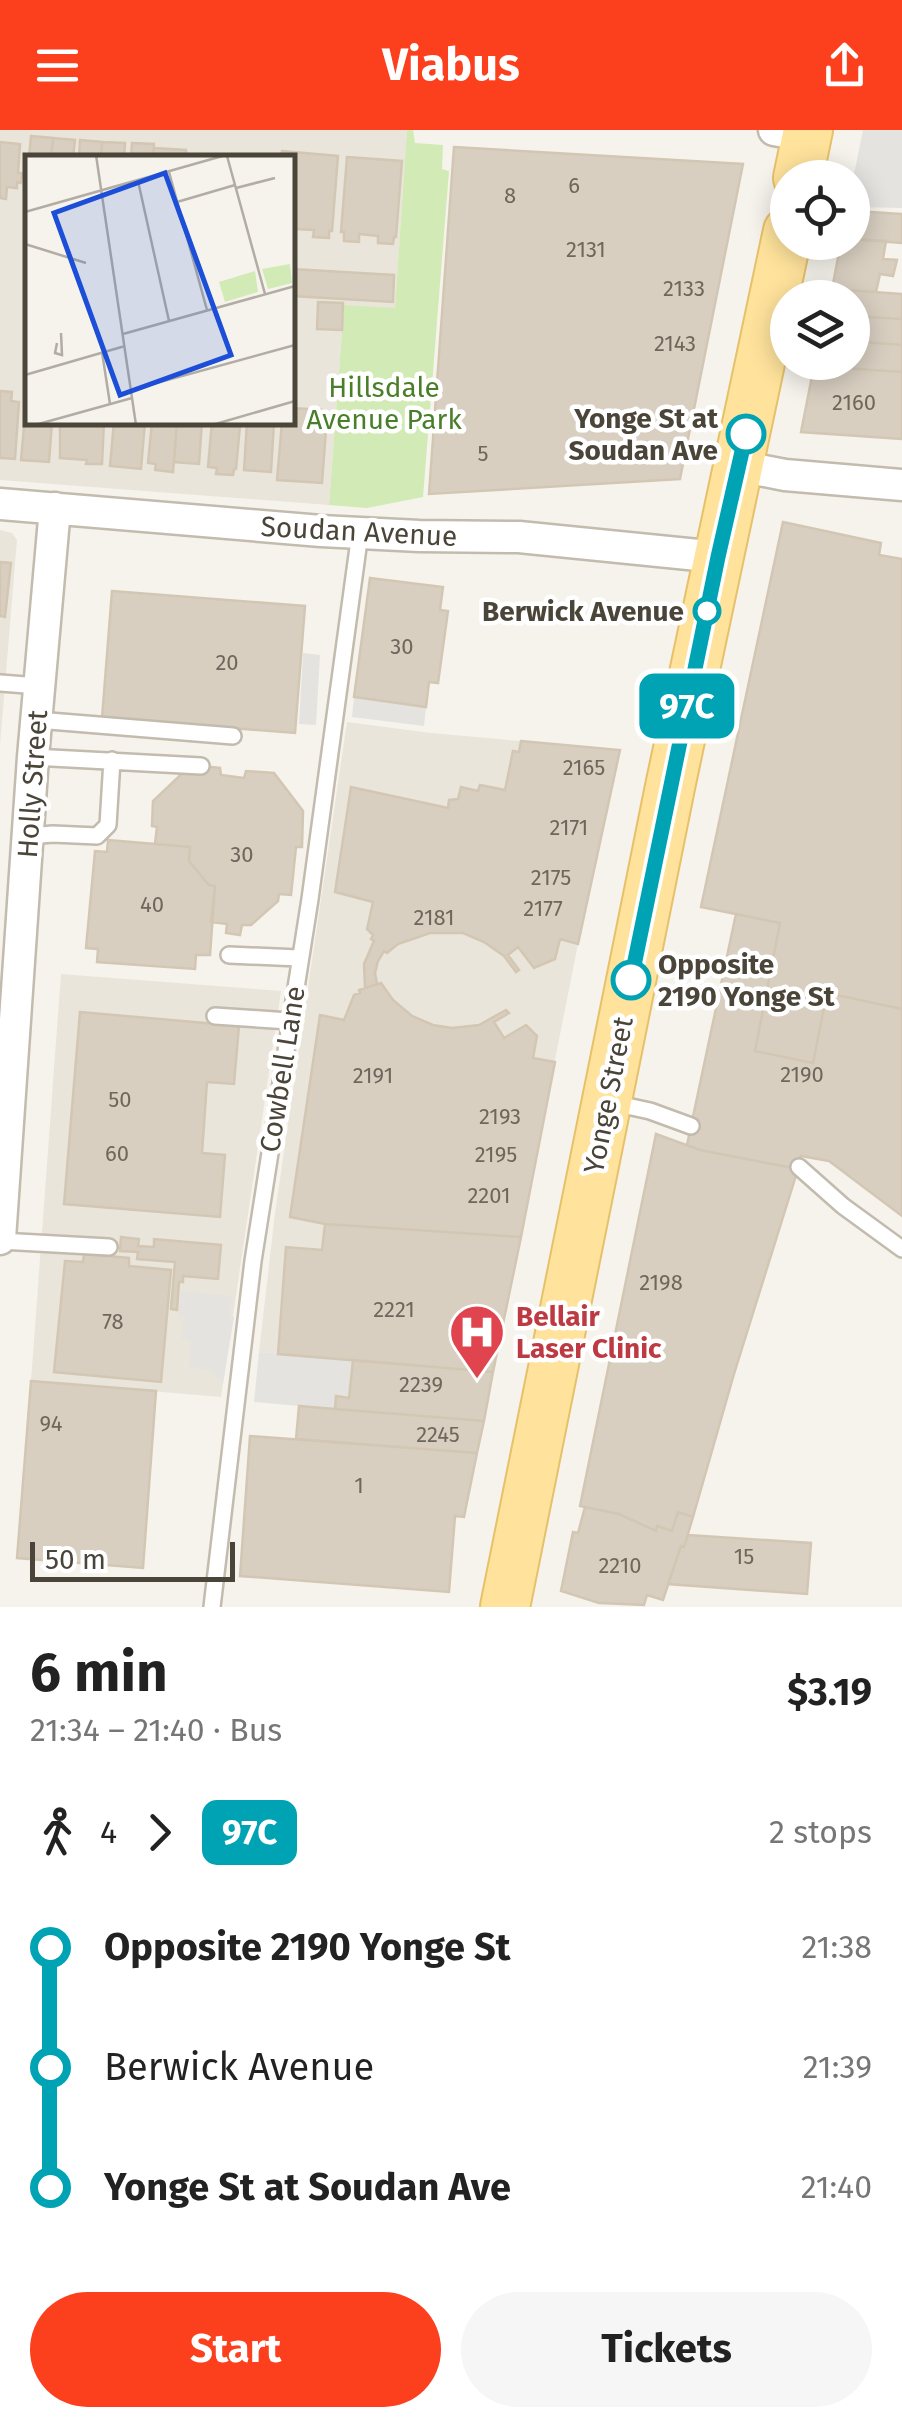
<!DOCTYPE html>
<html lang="en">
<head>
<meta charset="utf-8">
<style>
  body { margin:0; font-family:"Fira Sans",sans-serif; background:#f6f6f6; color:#222; height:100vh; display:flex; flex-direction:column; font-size:38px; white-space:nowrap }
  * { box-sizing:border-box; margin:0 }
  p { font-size:32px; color:#767676 }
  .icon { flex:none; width:55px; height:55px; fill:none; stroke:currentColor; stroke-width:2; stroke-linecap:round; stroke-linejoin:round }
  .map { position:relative; height:1477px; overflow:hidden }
  .drawer { display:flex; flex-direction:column; background:#fff; flex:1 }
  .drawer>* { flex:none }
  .badge { padding:0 20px; border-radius:15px; font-size:35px; line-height:65px }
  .tools { position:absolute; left:770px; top:30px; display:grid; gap:20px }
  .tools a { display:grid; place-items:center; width:100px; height:100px; border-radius:50%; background:#fff; box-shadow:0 5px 25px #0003; font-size:50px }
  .scale { position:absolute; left:30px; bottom:25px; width:205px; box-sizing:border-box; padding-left:10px; border:5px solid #4b4439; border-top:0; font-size:28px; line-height:35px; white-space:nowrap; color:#4b4439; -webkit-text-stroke:8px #fff; paint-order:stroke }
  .map>.badge { position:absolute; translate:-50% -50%; box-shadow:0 0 0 5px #fff }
  .legs { display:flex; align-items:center; gap:15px; height:110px; padding:0 30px; font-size:32px }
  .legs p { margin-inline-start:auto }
  .overview { display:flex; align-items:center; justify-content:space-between; height:170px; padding:0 30px }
  h1 { font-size:55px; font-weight:700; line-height:75px }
  .cta { display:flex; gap:20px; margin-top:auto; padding:20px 30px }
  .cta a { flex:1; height:115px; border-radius:60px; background:#fc3f1d; color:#fff; font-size:40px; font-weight:700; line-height:115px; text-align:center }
  .cta a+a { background:#f6f6f6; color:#222 }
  ul { padding:0 30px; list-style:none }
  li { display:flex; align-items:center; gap:35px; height:120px; font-size:38px }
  li i { display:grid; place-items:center; width:15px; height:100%; margin:0 12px; background:currentColor }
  li i::after { content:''; width:25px; height:25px; margin:-12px; border:8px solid; border-radius:50%; background:#fff }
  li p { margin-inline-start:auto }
  li:first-child i { background:linear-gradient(#0000 50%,currentColor 0) }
  li:last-child i { background:linear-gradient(currentColor 50%,#0000 0) }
  header { display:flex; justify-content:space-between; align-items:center; height:130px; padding:0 30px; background:#fc3f1d; color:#fff; font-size:45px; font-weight:700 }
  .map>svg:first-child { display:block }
  .residential { fill:#eae5da; fill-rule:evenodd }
  .green { fill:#d2eab5 }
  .parking { fill:#e5e3e0 }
  .building { fill:#d8cfc1; stroke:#d3c7b4; stroke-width:2.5 }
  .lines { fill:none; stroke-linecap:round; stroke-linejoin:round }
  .service-casing { stroke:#c2bbae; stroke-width:20 }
  .minor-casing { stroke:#c2bbae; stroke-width:35 }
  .primary-casing { stroke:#e6c16a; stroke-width:52 }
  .service { stroke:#fff; stroke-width:15 }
  .minor { stroke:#fff; stroke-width:30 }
  .primary { stroke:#ffe39c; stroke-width:48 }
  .line-1-casing { stroke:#fff; stroke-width:22 }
  .line-1 { stroke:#00a3b4; stroke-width:15 }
  .stop-1-dot { fill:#fff; stroke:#00a3b4; stroke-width:5 }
  .labels { text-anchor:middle; stroke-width:9; stroke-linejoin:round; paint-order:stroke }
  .number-label { font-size:22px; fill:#6e675b }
  .park-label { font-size:28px; fill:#4a7f2a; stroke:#fff }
  .stop-label { font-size:28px; font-weight:bold; fill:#4b4439; stroke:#fff; text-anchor:end }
  .street-label { font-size:28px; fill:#4b4439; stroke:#fff }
  .health-label { font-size:28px; font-weight:bold; fill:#be3a42; stroke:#fff; text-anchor:start }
  .inset-road { fill:none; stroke:#b2ada4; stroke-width:2.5 }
  .view { fill:#1d4ed8; fill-opacity:0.15; stroke:#1d4ed8; stroke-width:5 }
  .inset-edge { fill:none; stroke:#4b4439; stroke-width:5 }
</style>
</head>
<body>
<header><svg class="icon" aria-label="menu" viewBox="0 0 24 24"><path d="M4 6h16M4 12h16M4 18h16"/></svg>Viabus<svg class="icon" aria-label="share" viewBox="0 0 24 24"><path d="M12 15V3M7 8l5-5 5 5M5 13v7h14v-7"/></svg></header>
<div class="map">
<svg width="902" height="1477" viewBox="0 0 902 1477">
  <rect width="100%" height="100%" fill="#f6f3ec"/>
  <path class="residential" d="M 0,0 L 407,0 L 395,179 L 344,175 L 329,375 L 0,350 ZM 28,28 L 292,28 L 292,292 L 28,292 Z
    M 0,400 L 12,403 L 17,410 L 0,615 Z
    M 347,592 L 431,603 L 620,620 L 578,814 L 493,1242 L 259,1222 L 275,1083 Z
    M 61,844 L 281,861 L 221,1267 L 31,1251 Z"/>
  <path class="green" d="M 407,0 L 413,0 L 415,13 L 443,15 L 442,39 L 449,41 L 423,367 L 367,378 L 329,375 L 344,175 L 395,178 Z"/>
  <path class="parking" d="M 863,0 L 902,0 L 902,78 L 853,77 L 853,49 Z
    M 303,523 L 320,525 L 316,595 L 299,594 Z
    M 354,567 L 426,577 L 424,596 L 352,587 Z
    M 181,1161 L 232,1166 L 230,1186 L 234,1187 L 223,1254 L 209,1240 L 189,1238 L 191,1210 L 182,1209 L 184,1187 L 178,1186 Z
    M 259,1222 L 353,1230 L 349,1268 L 336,1267 L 335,1279 L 254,1272 Z"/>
  <path class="building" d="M 31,6 L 53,8 L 51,28 L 29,28 Z
    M 53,8 L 75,10 L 73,28 L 51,28 Z
    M 80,10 L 102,12 L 101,28 L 79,28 Z
    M 0,12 L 20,14 L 18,43 L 22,43 L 21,53 L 17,52 L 17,58 L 7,57 L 6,69 L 0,68 Z
    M 102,12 L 125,13 L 124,28 L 101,28 Z
    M 132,13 L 154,14 L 153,28 L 131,28 Z
    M 454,17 L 743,34 L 680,349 L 429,364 Z
    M 154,18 L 186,20 L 186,28 L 153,28 Z
    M 282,21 L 338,26 L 332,101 L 329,101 L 329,108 L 313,107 L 314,100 L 295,99 L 292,106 L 292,28 L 282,28 Z
    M 347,27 L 402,31 L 396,107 L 394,107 L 393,114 L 378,113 L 378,106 L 359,104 L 359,112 L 344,111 L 344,102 L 341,102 Z
    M 855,81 L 902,84 L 902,113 L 852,109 L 852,83 Z
    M 852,109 L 886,111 L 883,129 L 897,130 L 893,146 L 880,144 L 876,162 L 832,159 L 841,112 L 852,112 Z
    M 292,139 L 394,145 L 393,172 L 292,166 Z
    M 832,159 L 902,164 L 902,189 L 852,186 L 852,168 L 830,168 Z
    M 318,172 L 343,173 L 342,200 L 317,199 Z
    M 852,186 L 902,189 L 902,215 L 852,211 Z
    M 852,211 L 902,215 L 902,242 L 814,236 L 815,232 L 852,232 Z
    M 814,236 L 902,242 L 902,309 L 801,302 Z
    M 0,261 L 12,262 L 11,271 L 19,272 L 15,329 L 0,328 Z
    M 26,274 L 28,292 L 52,292 L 49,332 L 21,330 Z
    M 292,278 L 322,280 L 321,287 L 327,287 L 322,353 L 277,350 L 282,292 L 292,292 Z
    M 60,292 L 104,292 L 102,334 L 86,334 L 87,330 L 60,328 Z
    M 114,292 L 145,292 L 141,339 L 110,336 Z
    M 152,292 L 177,292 L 173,342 L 155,340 L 156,334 L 148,333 Z
    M 177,292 L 202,292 L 199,334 L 174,332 Z
    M 212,292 L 229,292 L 229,295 L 240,296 L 236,339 L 234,339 L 233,345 L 216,344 L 217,338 L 208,337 Z
    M 247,292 L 274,292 L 271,342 L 244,340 Z
    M 783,392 L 881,413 L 879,425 L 902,429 L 902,879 L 827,863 L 813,933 L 755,921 L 780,793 L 701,777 Z
    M 0,432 L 11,433 L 5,487 L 0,486 Z
    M 370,448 L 443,457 L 440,480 L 448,481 L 438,553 L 429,552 L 426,577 L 354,567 Z
    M 112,461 L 305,476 L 295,603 L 102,588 Z
    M 521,611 L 620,620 L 578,814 L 560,809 L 555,829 L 534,838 L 518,817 L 508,825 L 519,840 L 516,842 L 504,826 L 484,812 L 463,803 L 430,803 L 398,814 L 387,823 L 384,821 L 378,831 L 375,843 L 377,854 L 365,858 L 364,834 L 374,811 L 371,809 L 373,805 L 367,799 L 373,772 L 335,762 L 351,657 L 448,678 L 449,670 L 458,669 L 461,657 L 478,661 L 480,655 L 505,660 L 513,621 L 519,622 Z
    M 191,635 L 220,638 L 221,645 L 244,648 L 246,641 L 274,643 L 303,681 L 302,717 L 296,717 L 291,765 L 279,764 L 278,771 L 251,795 L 242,795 L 240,805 L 226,803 L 227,794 L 211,792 L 215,756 L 209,755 L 189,731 L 190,717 L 155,714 L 157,697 L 152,696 L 153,671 Z
    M 108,710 L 190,717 L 189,731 L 209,755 L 215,756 L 210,825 L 196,825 L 195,839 L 97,832 L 98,819 L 86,818 L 95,721 L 107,722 Z
    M 736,784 L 780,793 L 755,921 L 813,933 L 827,863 L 902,879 L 902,1086 L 829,1031 L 801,1026 L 798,1039 L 700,1020 L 687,1015 Z
    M 381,853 L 393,870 L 412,886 L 433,895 L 452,898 L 479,895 L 506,880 L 509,883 L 494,892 L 504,908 L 526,895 L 537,906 L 533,928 L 555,932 L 521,1107 L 325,1094 L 290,1087 L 320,885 L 344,890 L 354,865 L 360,863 L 359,860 Z
    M 80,882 L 239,896 L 234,954 L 207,952 L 202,1023 L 225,1025 L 220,1087 L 64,1074 Z
    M 656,1004 L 700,1020 L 798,1039 L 734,1244 L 693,1387 L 678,1382 L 672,1401 L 657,1396 L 656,1401 L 619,1384 L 580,1376 Z
    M 325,1094 L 521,1107 L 493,1242 L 278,1224 L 286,1117 L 322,1120 Z
    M 121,1107 L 139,1109 L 138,1116 L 154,1117 L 154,1109 L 221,1115 L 218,1149 L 183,1146 L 183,1152 L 179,1152 L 177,1180 L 171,1179 L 175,1132 L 137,1129 L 138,1122 L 120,1121 Z
    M 84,1124 L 129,1128 L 129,1136 L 171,1140 L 161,1252 L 54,1242 L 65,1131 L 83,1132 Z
    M 353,1230 L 493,1242 L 484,1291 L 335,1279 L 336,1266 L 349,1268 Z
    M 31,1251 L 156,1261 L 143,1438 L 17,1428 Z
    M 299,1276 L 335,1279 L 484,1291 L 477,1323 L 296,1309 Z
    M 250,1306 L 477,1323 L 464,1387 L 455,1386 L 449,1462 L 240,1446 Z
    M 585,1377 L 619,1384 L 656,1401 L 657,1396 L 672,1401 L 678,1382 L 693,1387 L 684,1417 L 681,1416 L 663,1470 L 647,1465 L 644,1475 L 599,1473 L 561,1461 L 573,1402 L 578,1403 Z
    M 688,1405 L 811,1413 L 807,1464 L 668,1454 L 681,1416 L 684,1417 Z"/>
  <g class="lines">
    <g class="service-casing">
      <path id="service" d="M 0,553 L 39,556
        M 37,590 L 233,606
        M 33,627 L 201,636
        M 29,706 L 53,704 L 97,706 L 108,695 L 112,630
        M 229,825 L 299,828
        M 215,886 L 289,891
        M 613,973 L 650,981 L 691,996
        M 799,1037 L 843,1076 L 902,1119
        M 0,1111 L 109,1117
        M 212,1477 L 253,1131 L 310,769 L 360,403"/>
    </g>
    <g class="minor-casing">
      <path id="minor" d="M 774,0 L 807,6
        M 739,336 L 785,345 L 902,355
        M 0,374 L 321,401 L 419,406 L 519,407 L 718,427
        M 0,1109 L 33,627 L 55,378"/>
    </g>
    <g class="primary-casing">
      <path id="primary" d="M 798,48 L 808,0
        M 505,1477 L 670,657 L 788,101"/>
    </g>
    <use href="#service" class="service"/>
    <use href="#minor" class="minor"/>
    <use href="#primary" class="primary"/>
  </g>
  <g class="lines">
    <g class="line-1-casing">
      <path id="line-1" d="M 631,850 L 718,427 L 746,304"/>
    </g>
    <use href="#line-1" class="line-1"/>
  </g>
  <defs>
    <g id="hospital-pin" transform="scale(2.875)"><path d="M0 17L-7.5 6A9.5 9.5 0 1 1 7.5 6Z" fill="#e0444e" stroke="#fff"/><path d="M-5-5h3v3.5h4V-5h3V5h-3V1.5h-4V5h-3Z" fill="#fff"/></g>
  </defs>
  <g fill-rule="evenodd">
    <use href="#hospital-pin" x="477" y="1202"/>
  </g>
  <g class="stop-1-dot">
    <circle cx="746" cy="304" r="18"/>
    <circle cx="707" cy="481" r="12"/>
    <circle cx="631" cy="850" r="18"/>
  </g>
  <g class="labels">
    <g class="number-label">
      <text x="574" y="63">6</text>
      <text x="510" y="73">8</text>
      <text x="586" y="127">2131</text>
      <text x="684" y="166">2133</text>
      <text x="675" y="221">2143</text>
      <text x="854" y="280">2160</text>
      <text x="483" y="331">5</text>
      <text x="402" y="524">30</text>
      <text x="227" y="540">20</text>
      <text x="584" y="645">2165</text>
      <text x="569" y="705">2171</text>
      <text x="242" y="732">30</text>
      <text x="551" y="755">2175</text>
      <text x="152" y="782">40</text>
      <text x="543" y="786">2177</text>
      <text x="434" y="795">2181</text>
      <text x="802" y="952">2190</text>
      <text x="373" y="953">2191</text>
      <text x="120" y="977">50</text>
      <text x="500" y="994">2193</text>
      <text x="117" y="1031">60</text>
      <text x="496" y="1032">2195</text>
      <text x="489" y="1073">2201</text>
      <text x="661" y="1160">2198</text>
      <text x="394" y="1187">2221</text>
      <text x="113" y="1199">78</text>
      <text x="421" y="1262">2239</text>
      <text x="51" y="1301">94</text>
      <text x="438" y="1312">2245</text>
      <text x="359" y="1363">1</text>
      <text x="744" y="1434">15</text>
      <text x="620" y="1443">2210</text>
    </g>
    <g class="park-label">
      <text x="384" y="267">Hillsdale<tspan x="384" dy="32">Avenue Park</tspan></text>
    </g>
    <g class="stop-label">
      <text x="718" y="298">Yonge St at<tspan x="718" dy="32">Soudan Ave</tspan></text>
      <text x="684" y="491">Berwick Avenue</text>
      <text x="658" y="844" text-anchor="start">Opposite<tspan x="658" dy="32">2190 Yonge St</tspan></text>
    </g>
    <g class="street-label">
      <text transform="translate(359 401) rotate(3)" y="10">Soudan Avenue</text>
      <text transform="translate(32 654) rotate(-86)" y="10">Holly Street</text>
      <text transform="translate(282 939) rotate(-81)" y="10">Cowbell Lane</text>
      <text transform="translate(608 965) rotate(-79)" y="10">Yonge Street</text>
    </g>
    <g class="health-label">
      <text x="516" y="1196">Bellair<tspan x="516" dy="32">Laser Clinic</tspan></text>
    </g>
  </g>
  <g transform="translate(25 25)">
    <rect width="270" height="270" fill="#f6f3ec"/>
    <path d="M 265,109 L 267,128 L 243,134 L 237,114 ZM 230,116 L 233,137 L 200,147 L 194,127 Z" fill="#d2eab5"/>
    <path class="inset-road" d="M 71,0 L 111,270M 202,1 L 240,139M 144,17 L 182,155M 113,26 L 144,166M 211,33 L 250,23M 152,47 L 210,30M 0,57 L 201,0M 0,89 L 61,108M 98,179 L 270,131M 32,188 L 30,198 L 37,200 L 36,178M 77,197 L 85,249M 0,220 L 100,191M 106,235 L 270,190M 10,270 L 107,243M 187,270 L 270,246"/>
    <path class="view" d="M 140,18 L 206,200 L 95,240 L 29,58 Z"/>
    <rect width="270" height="270" class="inset-edge"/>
  </g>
</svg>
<div class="tools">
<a><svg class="icon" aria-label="locate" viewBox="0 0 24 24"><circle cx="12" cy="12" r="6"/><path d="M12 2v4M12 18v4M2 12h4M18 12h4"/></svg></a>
<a><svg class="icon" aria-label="layers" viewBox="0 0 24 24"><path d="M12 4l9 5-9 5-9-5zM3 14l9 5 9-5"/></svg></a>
</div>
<div class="scale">50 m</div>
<b class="badge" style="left:687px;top:576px;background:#00a3b4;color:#fff">97C</b>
</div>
<section class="drawer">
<div class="overview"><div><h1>6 min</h1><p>21:34 – 21:40 · Bus</p></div><b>$3.19</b></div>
<div class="legs"><svg class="icon" aria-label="walk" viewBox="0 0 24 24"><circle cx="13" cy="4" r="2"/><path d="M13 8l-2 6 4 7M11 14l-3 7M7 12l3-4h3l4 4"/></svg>4<svg class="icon" aria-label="forward" viewBox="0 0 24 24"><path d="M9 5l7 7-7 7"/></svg><b class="badge" style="background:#00a3b4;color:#fff">97C</b><p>2 stops</p></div>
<ul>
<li><i style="color:#00a3b4"></i><b>Opposite 2190 Yonge St</b><p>21:38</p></li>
<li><i style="color:#00a3b4"></i><span>Berwick Avenue</span><p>21:39</p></li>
<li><i style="color:#00a3b4"></i><b>Yonge St at Soudan Ave</b><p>21:40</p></li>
</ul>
<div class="cta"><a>Start</a><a>Tickets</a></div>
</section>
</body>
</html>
